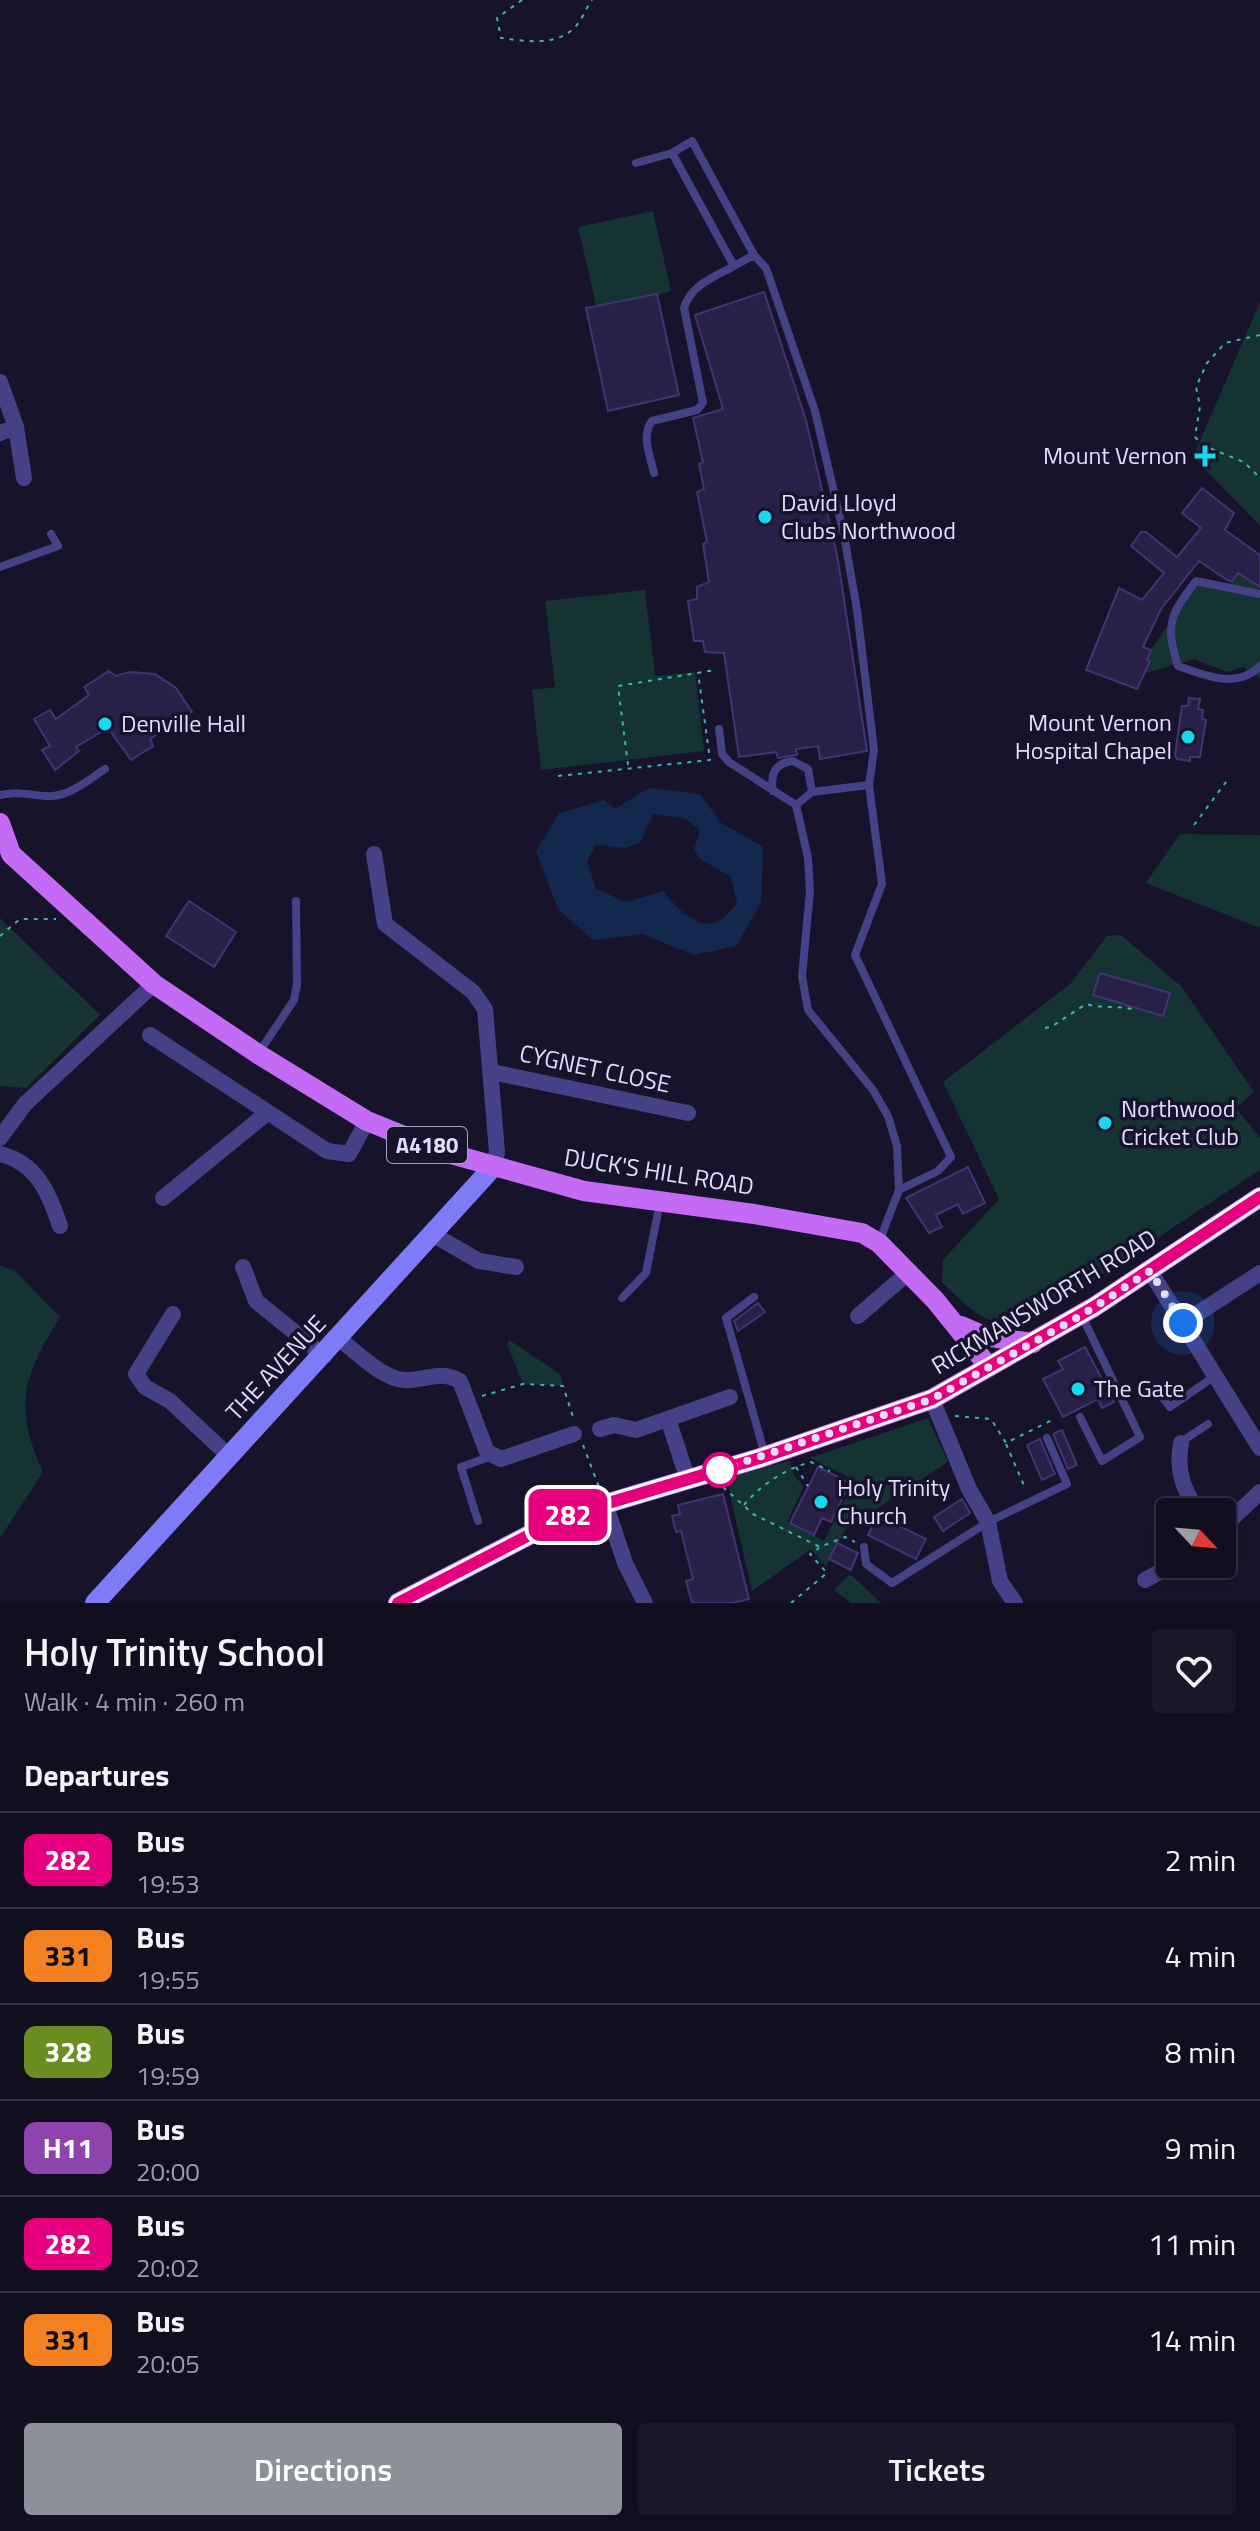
<!DOCTYPE html>
<html lang="en">
<head>
<meta charset="utf-8">
<style>
  body { margin:0; font-family:"Titillium Web",sans-serif; background:#1a1729; color:#f1f3f6; height:100vh; display:flex; flex-direction:column; font-size:30px; white-space:nowrap }
  * { box-sizing:border-box; margin:0 }
  p { font-size:26px; color:#9c9ca5 }
  .icon { flex:none; width:44px; height:44px; fill:none; stroke:currentColor; stroke-width:2; stroke-linecap:round; stroke-linejoin:round }
  .map { position:relative; height:1603px; overflow:hidden }
  .details { display:flex; flex-direction:column; background:#110e20; flex:1 }
  .details>* { flex:none }
  .badge { padding:0 16px; border-radius:12px; font-size:28px; line-height:52px }
  .needle { width:52px; rotate:116deg }
  .fabs { position:absolute; left:1156px; top:1498px; display:grid; gap:16px }
  .fabs a { display:grid; place-items:center; width:80px; height:80px; border-radius:8px; background:#110e20; box-shadow:0 8px 32px #0002,0 0 0 2px #302e3e; font-size:40px }
  .you { position:absolute; width:40px; height:40px; margin:-20px; border:6px solid #fff; border-radius:50%; background:#1a73e8; box-shadow:0 0 0 12px #1a73e833 }
  .map>.badge { position:absolute; translate:-50% -50%; box-shadow:0 0 0 4px #fff }
  h2 { padding:0 24px; font-size:30px; line-height:72px }
  .round { display:grid; place-items:center; flex:none; width:84px; height:84px; border-radius:8px; background:#1a1729 }
  .headline { display:flex; align-items:center; justify-content:space-between; height:136px; padding:0 24px }
  h1 { font-size:38px; font-weight:600; line-height:60px }
  .action { display:flex; gap:16px; margin-top:auto; padding:16px 24px }
  .action a { flex:1; height:92px; border-radius:8px; background:#8c9099; color:#fff; font-size:32px; font-weight:600; line-height:92px; text-align:center }
  .action a+a { background:#1a1729; color:#f1f3f6 }
  ul { padding:0; list-style:none }
  li { display:flex; align-items:center; gap:24px; height:96px; padding:0 24px; border-top:2px solid #302e3e }
  li div { flex:1 }
  li b { display:block; font-size:30px }
  li em { font-style:normal }
  li .badge { min-width:88px; font-weight:700; text-align:center }
  .map>svg:first-child { display:block }
  .green { fill:#163333 }
  .water { fill:#13284e; fill-rule:evenodd }
  .building { fill:#29204a; stroke:#413374; stroke-width:2 }
  .lines { fill:none; stroke-linecap:round; stroke-linejoin:round }
  .path { stroke:#39b6b0; stroke-width:2; stroke-dasharray:4 6; stroke-linecap:butt }
  .lane { stroke:#444186; stroke-width:8 }
  .street { stroke:#444186; stroke-width:16 }
  .secondary { stroke:#7f7bf7; stroke-width:20 }
  .primary { stroke:#c46bf6; stroke-width:20 }
  .line-casing { stroke:#fff; stroke-width:18 }
  .line { stroke:#e6007e; stroke-width:12 }
  .walk { stroke:#e1ddfd; stroke-width:8; stroke-dasharray:0 14.4 }
  .poi-dot { fill:#16d8f0; stroke:#17132a; stroke-width:3 }
  .stop-dot { fill:#fff; stroke:#e6007e; stroke-width:4 }
  .labels { text-anchor:middle; stroke-width:7; stroke-linejoin:round; paint-order:stroke }
  .shield { fill:#17132a; stroke:#a4a0be; stroke-width:2 }
  .shield-label { font-size:22px; font-weight:bold; fill:#e1ddfd }
  .poi-label { font-size:24px; fill:#e1ddfd; stroke:#17132a; text-anchor:start }
  .street-label { font-size:24px; fill:#e1ddfd; stroke:#17132a }
</style>
</head>
<body>
<div class="map">
<svg width="1260" height="1603" viewBox="0 0 1260 1603">
  <rect width="100%" height="100%" fill="#17132a"/>
  <path class="green" d="M 653,211 L 671,291 L 657,295 L 679,395 L 608,411 L 586,308 L 596,305 L 578,227 Z
    M 1260,302 L 1260,526 L 1193,457 Z
    M 1238,573 L 1260,588 L 1260,678 L 1243,667 L 1227,672 L 1195,659 L 1145,673 L 1151,650 L 1193,587 L 1205,583 L 1231,583 Z
    M 645,590 L 655,676 L 695,672 L 704,751 L 541,770 L 532,690 L 555,687 L 545,601 Z
    M 1180,834 L 1260,835 L 1260,928 L 1146,883 Z
    M 0,918 L 100,1015 L 26,1088 L 0,1086 Z
    M 1121,935 L 1181,986 L 1254,1092 L 1236,1108 L 1260,1138 L 1260,1170 L 1041,1315 C 994,1335 974,1314 942,1282 L 943,1260 L 999,1199 L 943,1082 L 1070,984 L 1107,936 Z
    M 0,1265 L 16,1272 L 60,1317 C 23,1377 13,1406 43,1472 L 0,1538 Z
    M 509,1340 L 560,1374 L 563,1386 L 523,1384 L 507,1344 Z
    M 928,1418 L 948,1462 L 846,1529 L 826,1567 L 811,1549 L 752,1591 L 726,1477 L 790,1461 L 794,1476 L 804,1486 L 787,1522 L 824,1541 L 855,1480 L 810,1458 Z
    M 850,1574 L 881,1603 L 851,1603 L 834,1590 Z"/>
  <path class="water" d="M 649,788 L 700,794 L 721,823 L 763,847 L 761,903 L 736,946 L 694,955 L 643,934 L 593,940 L 558,909 L 536,851 L 559,813 L 604,800 L 615,809 ZM 653,814 L 685,818 L 700,831 L 694,849 L 699,858 L 731,877 L 737,903 C 710,942 686,918 663,891 L 626,902 L 596,889 L 587,861 L 596,845 L 625,848 L 640,843 Z"/>
  <path class="building" d="M 764,292 L 806,420 L 838,560 L 867,751 L 820,759 L 818,746 L 796,749 L 797,755 L 778,758 L 776,752 L 739,757 L 724,653 L 705,652 L 703,641 L 694,641 L 688,601 L 697,599 L 697,587 L 709,582 L 703,544 L 707,542 L 697,492 L 704,489 L 699,464 L 703,462 L 693,418 L 723,409 L 695,315 Z
    M 657,294 L 679,395 L 608,411 L 586,308 Z
    M 1202,488 L 1234,513 L 1225,530 L 1260,555 L 1260,587 L 1238,573 L 1232,581 L 1227,580 L 1199,561 L 1161,609 L 1143,647 L 1151,650 L 1147,660 L 1150,661 L 1137,689 L 1086,670 L 1119,588 L 1142,600 L 1164,573 L 1131,546 L 1141,532 L 1146,532 L 1177,557 L 1201,528 L 1182,513 Z
    M 109,671 L 116,676 L 130,672 L 155,674 L 176,688 L 192,712 L 150,739 L 153,746 L 131,760 L 108,728 L 76,747 L 79,751 L 55,770 L 42,750 L 50,746 L 34,719 L 50,710 L 56,719 L 89,695 L 84,687 Z
    M 1189,698 L 1200,699 L 1198,709 L 1203,710 L 1202,719 L 1206,720 L 1200,757 L 1190,757 L 1190,761 L 1177,759 L 1175,755 L 1182,706 L 1188,706 Z
    M 189,901 L 236,932 L 214,967 L 166,936 Z
    M 1100,973 L 1170,993 L 1163,1016 L 1093,995 Z
    M 968,1167 L 985,1203 L 963,1214 L 958,1204 L 936,1215 L 942,1227 L 929,1233 L 906,1198 Z
    M 758,1303 L 765,1312 L 738,1331 L 734,1321 Z
    M 1085,1347 L 1114,1402 L 1102,1408 L 1098,1399 L 1063,1417 L 1043,1379 L 1063,1369 L 1058,1361 Z
    M 1062,1430 L 1077,1465 L 1068,1469 L 1053,1434 Z
    M 1040,1439 L 1055,1474 L 1042,1480 L 1027,1445 Z
    M 818,1467 L 850,1483 L 831,1522 L 822,1518 L 814,1535 L 790,1523 Z
    M 723,1494 L 749,1599 L 732,1603 L 692,1603 L 686,1581 L 693,1579 L 681,1531 L 676,1532 L 672,1516 L 680,1514 L 678,1505 Z
    M 962,1499 L 970,1513 L 943,1531 L 934,1517 Z
    M 877,1515 L 926,1539 L 916,1559 L 868,1535 Z
    M 837,1543 L 858,1553 L 851,1570 L 829,1559 Z"/>
  <g class="lines">
    <path class="path" d="M 522,0 L 497,18 L 501,38 C 524,41 556,47 575,27 C 582,20 586,8 592,0
      M 1260,335 L 1225,343 L 1207,363 L 1196,387 L 1200,406 L 1195,437 L 1204,446 L 1244,462 L 1260,478
      M 628,765 L 618,686 L 715,670
      M 558,776 L 710,760 L 698,672
      M 1194,825 L 1226,782
      M 0,936 L 20,919 L 56,919
      M 1045,1028 L 1051,1027 L 1086,1004 C 1104,1009 1118,1005 1136,1010
      M 482,1396 L 523,1384 L 563,1386 L 574,1420
      M 955,1416 L 991,1419 L 1006,1443 L 1054,1419
      M 1006,1444 L 1026,1490
      M 583,1445 L 599,1487
      M 796,1467 L 808,1486
      M 723,1487 L 753,1514 L 820,1547 L 845,1537 L 855,1542
      M 744,1505 C 760,1485 787,1468 811,1462 L 830,1471
      M 791,1603 L 827,1573 L 810,1554 L 819,1548"/>
    <path class="lane" d="M 672,153 L 734,266 L 754,255
      M 636,163 L 672,153 L 692,141 L 754,255 L 766,268 L 815,411 L 844,535 L 857,610 L 874,750 L 869,785 L 882,884 L 855,955 L 951,1157 L 938,1171 L 899,1190
      M 654,473 C 650,456 641,435 652,421 L 697,410 L 703,403 L 684,308 C 691,285 714,277 734,266
      M 0,567 L 58,546 L 51,534
      M 1260,594 L 1196,581 C 1170,615 1165,624 1178,666 C 1204,675 1237,690 1260,666
      M 719,729 L 722,754 L 729,762 L 796,805 L 808,858 L 810,891 L 802,976 L 808,1010 L 873,1090 L 888,1116 L 897,1146 L 899,1190 L 879,1242
      M 773,791 C 770,774 775,763 793,761 L 808,769 L 812,792
      M 0,795 C 17,791 29,795 46,796 C 68,798 88,780 105,769
      M 796,805 L 812,792 L 869,785
      M 258,1054 L 294,1000 L 297,984 L 296,901
      M 754,1297 L 726,1318 L 765,1455
      M 622,1298 L 646,1273 L 660,1202
      M 1157,1390 L 1170,1407 L 1215,1376
      M 1080,1417 L 1102,1461 L 1140,1437 L 1082,1316
      M 1181,1442 L 1208,1424
      M 478,1521 L 461,1467 L 492,1456
      M 864,1547 L 866,1564 L 892,1583 L 988,1522 L 1067,1484 L 1047,1438"/>
    <path class="street" d="M 0,382 L 16,427 L 24,478
      M 0,433 L 16,427
      M 374,854 L 385,924 L 473,992 L 485,1009 L 497,1152 L 494,1166
      M 150,1035 L 327,1151 L 349,1154 L 367,1121
      M 492,1072 L 688,1113
      M 0,1138 L 25,1104 L 154,984
      M 0,1154 C 37,1163 49,1193 60,1226
      M 163,1198 L 267,1113
      M 432,1234 L 479,1261 L 516,1267
      M 243,1267 L 256,1301 L 324,1356
      M 1150,1271 L 1260,1448
      M 173,1314 L 136,1374 L 145,1387 L 170,1401 L 229,1456
      M 858,1316 L 908,1273
      M 1183,1323 L 1260,1273
      M 339,1339 C 357,1352 381,1378 404,1380 C 427,1381 439,1369 460,1381 L 487,1452 L 501,1459 L 574,1434
      M 932,1399 L 969,1489 L 988,1522 L 1000,1581 L 1015,1603
      M 668,1419 L 688,1480
      M 600,1429 L 614,1425 L 636,1430 L 730,1397
      M 1181,1443 C 1176,1470 1183,1489 1198,1512
      M 605,1503 L 625,1563 L 645,1603
      M 1222,1528 L 1260,1492
      M 1145,1580 L 1174,1564"/>
    <path class="secondary" d="M 95,1603 L 494,1166"/>
    <path class="primary" d="M 0,823 L 11,854 L 154,984 L 258,1054 L 367,1121 L 444,1152 L 584,1191 L 754,1214 L 862,1233 L 879,1243 L 935,1300 L 989,1367
      M 961,1326 L 984,1336 L 1033,1343
      M 398,1603 L 568,1515 L 760,1458 L 932,1399 L 1094,1307 L 1260,1197"/>
  </g>
  <g class="lines">
    <g class="line-casing">
      <path id="line" d="M 398,1603 L 568,1515 L 760,1458 L 932,1399 L 1094,1307 L 1260,1197"/>
    </g>
    <use href="#line" class="line"/>
    <path class="walk" d="M 720,1470 L 932,1399 L 1082,1315 L 1150,1271 L 1183,1323"/>
  </g>
  <g class="poi-dot">
    <path d="M1201 444h8v8h8v8h-8v8h-8v-8h-8v-8h8z"/>
    <circle cx="765" cy="517" r="8"/>
    <circle cx="105" cy="724" r="8"/>
    <circle cx="1188" cy="737" r="8"/>
    <circle cx="1105" cy="1123" r="8"/>
    <circle cx="1078" cy="1389" r="8"/>
    <circle cx="821" cy="1502" r="8"/>
  </g>
  <circle class="stop-dot" cx="720" cy="1470" r="16"/>
  <g class="labels">
    <rect class="shield" x="387" y="1127" width="80" height="36" rx="6"/>
    <g class="shield-label">
      <text x="427" y="1153">A4180</text>
    </g>
    <g class="poi-label">
      <text x="1187" y="464" text-anchor="end">Mount Vernon</text>
      <text x="781" y="511">David Lloyd<tspan x="781" dy="28">Clubs Northwood</tspan></text>
      <text x="1172" y="731" text-anchor="end">Mount Vernon<tspan x="1172" dy="28">Hospital Chapel</tspan></text>
      <text x="121" y="732">Denville Hall</text>
      <text x="1121" y="1117">Northwood<tspan x="1121" dy="28">Cricket Club</tspan></text>
      <text x="1094" y="1397">The Gate</text>
      <text x="837" y="1496">Holy Trinity<tspan x="837" dy="28">Church</tspan></text>
    </g>
    <g class="street-label">
      <text transform="translate(595 1069) rotate(12)" y="8">CYGNET CLOSE</text>
      <text transform="translate(659 1172) rotate(9)" y="8">DUCK'S HILL ROAD</text>
      <text transform="translate(1044 1302) rotate(-31)" y="8">RICKMANSWORTH ROAD</text>
      <text transform="translate(276 1368) rotate(-47)" y="8">THE AVENUE</text>
    </g>
  </g>
</svg>
<div class="fabs">
<a><svg class="needle" viewBox="-14 -14 28 28"><path d="M0-13l5 13h-10z" fill="#e53935"/><path d="M0 13l5-13h-10z" fill="#9c9ca5"/></svg></a>
</div>
<div class="you" style="left:1183px;top:1323px"></div>
<b class="badge" style="left:568px;top:1515px;background:#e6007e;color:#fff">282</b>
</div>
<section class="details">
<div class="headline"><div><h1>Holy Trinity School</h1><p>Walk · 4 min · 260 m</p></div><a class="round"><svg class="icon" aria-label="heart" viewBox="0 0 24 24"><path d="M12 20l-8-8c-3-5 5-10 8-4 3-6 11-1 8 4z"/></svg></a></div>
<h2>Departures</h2>
<ul>
<li><span class="badge" style="background:#e6007e;color:#fff">282</span><div><b>Bus</b><p>19:53</p></div><em>2 min</em></li>
<li><span class="badge" style="background:#f58220;color:#111">331</span><div><b>Bus</b><p>19:55</p></div><em>4 min</em></li>
<li><span class="badge" style="background:#6b8e23;color:#fff">328</span><div><b>Bus</b><p>19:59</p></div><em>8 min</em></li>
<li><span class="badge" style="background:#8e44ad;color:#fff">H11</span><div><b>Bus</b><p>20:00</p></div><em>9 min</em></li>
<li><span class="badge" style="background:#e6007e;color:#fff">282</span><div><b>Bus</b><p>20:02</p></div><em>11 min</em></li>
<li><span class="badge" style="background:#f58220;color:#111">331</span><div><b>Bus</b><p>20:05</p></div><em>14 min</em></li>
</ul>
<div class="action"><a>Directions</a><a>Tickets</a></div>
</section>
</body>
</html>
